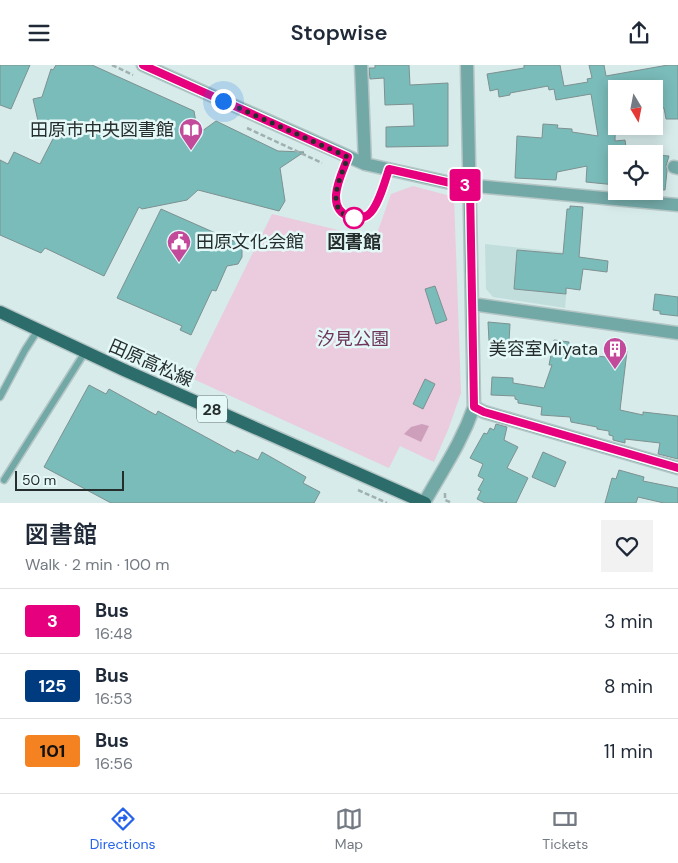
<!DOCTYPE html>
<html lang="en">
<head>
<meta charset="utf-8">
<style>
  body { margin:0; font-family:"DM Sans","Noto Sans JP",sans-serif; background:#f2f2f3; color:#1f2937; height:100vh; display:flex; flex-direction:column; font-size:19px; white-space:nowrap }
  * { box-sizing:border-box; margin:0 }
  p { font-size:16px; color:#747a83 }
  .icon { flex:none; width:28px; height:28px; fill:none; stroke:currentColor; stroke-width:2; stroke-linecap:round; stroke-linejoin:round }
  .map { position:relative; height:438px; overflow:hidden }
  .panel { display:flex; flex-direction:column; background:#fff; flex:1 }
  .panel>* { flex:none }
  .badge { padding:0 10px; border-radius:4px; font-size:18px; line-height:32px }
  .needle { width:32px; rotate:170deg }
  .tools { position:absolute; left:608px; top:15px; display:grid; gap:10px }
  .tools a { display:grid; place-items:center; width:55px; height:55px; border-radius:0px; background:#fff; box-shadow:0 2px 12px #0003; font-size:25px }
  .scale { position:absolute; left:15px; bottom:12px; width:109px; box-sizing:border-box; padding-left:5px; border:2px solid #262e2d; border-top:0; font-size:14px; line-height:18px; white-space:nowrap; color:#262e2d; -webkit-text-stroke:4px #e3f8f7; paint-order:stroke }
  .you { position:absolute; width:25px; height:25px; margin:-12px; border:4px solid #fff; border-radius:50%; background:#1a73e8; box-shadow:0 0 0 8px #1a73e833 }
  .map>.badge { position:absolute; translate:-50% -50%; box-shadow:0 0 0 2px #fff }
  .round { display:grid; place-items:center; flex:none; width:52px; height:52px; border-radius:0px; background:#f2f2f3 }
  .head { display:flex; align-items:center; justify-content:space-between; height:85px; padding:0 25px }
  h1 { font-size:24px; font-weight:600; line-height:38px }
  ul { padding:0; list-style:none }
  li { display:flex; align-items:center; gap:15px; height:65px; padding:0 25px; border-top:1px solid #e0e1e3 }
  li div { flex:1 }
  li b { display:block; font-size:19px }
  li em { font-style:normal }
  li .badge { min-width:55px; font-weight:700; text-align:center }
  header { display:flex; justify-content:space-between; align-items:center; height:65px; padding:0 25px; background:#fff; font-size:22px; font-weight:600 }
  .tab-bar { display:flex; justify-content:space-around; align-items:center; height:70px; border-top:1px solid #e0e1e3; background:#fff; font-size:14px; color:#747a83 }
  .tab-bar a { display:grid; justify-items:center; gap:2px }
  .tab-bar .on { color:#2563eb }
  .map>svg:first-child { display:block }
  .built { fill:#c1dedd }
  .green { fill:#ebcbde }
  .water { fill:#ce9fbb }
  .building { fill:#7abcba; stroke:#7d9190 }
  .lines { fill:none; stroke-linecap:round; stroke-linejoin:round }
  .service-casing { stroke:#b3c5c4; stroke-width:9 }
  .minor-casing { stroke:#b3c5c4; stroke-width:15 }
  .tertiary-casing { stroke:#b3c5c4; stroke-width:15 }
  .primary-casing { stroke:#b3c5c4; stroke-width:15 }
  .path { stroke:#9fb0af; stroke-width:2.5; stroke-dasharray:5 2.5; stroke-linecap:butt }
  .service { stroke:#72a8a6; stroke-width:6 }
  .minor { stroke:#72a8a6; stroke-width:12 }
  .tertiary { stroke:#72a8a6; stroke-width:12 }
  .primary { stroke:#2c6c6a; stroke-width:12 }
  .line-casing { stroke:#fff; stroke-width:11 }
  .line { stroke:#e6007e; stroke-width:8 }
  .walk { stroke:#262e2d; stroke-width:5; stroke-dasharray:0 9 }
  .stop-dot { fill:#fff; stroke:#e6007e; stroke-width:2.5 }
  .labels { text-anchor:middle; stroke-width:5; stroke-linejoin:round; paint-order:stroke }
  .shield { fill:#e3f8f7; stroke:#5f6b6a; stroke-width:1 }
  .shield-label { font-size:16px; font-weight:bold; fill:#262e2d }
  .poi-label { font-size:18px; fill:#262e2d; stroke:#e3f8f7; text-anchor:end }
  .stop-label { font-size:18px; font-weight:bold; fill:#262e2d; stroke:#e3f8f7 }
  .park-label { font-size:18px; fill:#6e345a; stroke:#e3f8f7 }
  .street-label { font-size:18px; fill:#262e2d; stroke:#e3f8f7 }
</style>
</head>
<body>
<header><svg class="icon" aria-label="menu" viewBox="0 0 24 24"><path d="M4 6h16M4 12h16M4 18h16"/></svg>Stopwise<svg class="icon" aria-label="share" viewBox="0 0 24 24"><path d="M12 15V3M7 8l5-5 5 5M5 13v7h14v-7"/></svg></header>
<div class="map">
<svg width="678" height="438" viewBox="0 0 678 438">
  <rect width="100%" height="100%" fill="#d6ebea"/>
  <path class="built" d="M 485,179 L 570,188 L 565,243 L 493,232 L 486,224 Z"/>
  <path class="green" d="M 413,121 L 454,132 L 461,328 L 448,365 L 434,397 L 400,381 L 389,403 L 191,313 L 272,149 L 375,174 L 391,129 Z"/>
  <path class="water" d="M 422,359 L 429,361 L 421,377 L 404,369 L 411,362 Z"/>
  <path class="building" d="M 0,0 L 30,0 L 11,44 L 0,40 Z
    M 56,0 L 92,0 L 194,46 L 198,69 L 216,56 L 278,86 L 304,87 L 280,103 L 285,136 L 279,146 L 198,125 L 187,135 L 142,144 L 139,142 L 104,211 L 45,183 L 41,188 L 0,170 L 0,95 L 8,99 L 14,87 L 40,99 L 58,64 L 38,56 L 33,34 L 42,32 L 51,4 L 53,5 Z
    M 375,0 L 409,0 L 410,20 L 448,18 L 448,81 L 386,82 L 386,62 L 414,61 L 413,39 L 385,40 L 384,13 L 370,14 L 369,3 L 375,3 Z
    M 524,0 L 560,0 L 564,21 L 588,17 L 587,14 L 592,13 L 589,0 L 604,0 L 606,11 L 668,0 L 678,0 L 678,54 L 666,54 L 664,43 L 654,44 L 654,24 L 616,24 L 615,76 L 625,75 L 627,89 L 616,89 L 616,120 L 586,117 L 587,101 L 557,107 L 556,115 L 515,113 L 517,71 L 542,73 L 543,59 L 558,60 L 557,63 L 572,64 L 572,67 L 598,71 L 591,29 L 556,35 L 554,24 L 549,25 L 548,21 L 510,28 L 510,30 L 499,32 L 498,24 L 490,26 L 487,9 L 524,3 Z
    M 656,90 L 669,91 L 666,101 L 667,106 L 665,125 L 654,124 L 654,98 L 655,98 Z
    M 570,141 L 583,142 L 579,192 L 608,196 L 607,207 L 583,204 L 580,225 L 566,223 L 566,229 L 514,224 L 517,185 L 563,189 L 567,144 L 570,144 Z
    M 161,144 L 238,178 L 242,184 L 242,192 L 238,199 L 227,201 L 216,226 L 212,225 L 191,270 L 180,265 L 182,261 L 117,233 Z
    M 435,221 L 447,255 L 436,259 L 425,224 Z
    M 655,229 L 678,232 L 678,251 L 660,249 L 660,246 L 653,245 Z
    M 488,257 L 510,259 L 509,277 L 489,276 Z
    M 554,275 L 569,277 L 569,288 L 606,292 L 607,283 L 627,286 L 620,345 L 643,350 L 643,347 L 678,351 L 678,394 L 658,389 L 660,378 L 625,374 L 625,378 L 613,375 L 613,371 L 609,370 L 609,366 L 597,364 L 597,362 L 571,357 L 570,352 L 541,350 L 542,342 L 518,338 L 518,335 L 515,334 L 515,331 L 491,330 L 492,312 L 513,313 L 513,318 L 544,323 L 552,300 L 549,300 Z
    M 425,314 L 435,319 L 423,344 L 413,339 Z
    M 89,320 L 106,329 L 109,324 L 156,350 L 158,346 L 235,388 L 237,385 L 258,395 L 262,387 L 306,412 L 303,418 L 320,427 L 314,438 L 111,438 L 44,402 Z
    M 496,359 L 507,362 L 504,375 L 518,382 L 507,403 L 528,413 L 516,438 L 485,438 L 477,434 L 481,426 L 478,425 L 484,414 L 478,411 L 483,399 L 470,393 L 484,368 L 487,369 L 490,363 L 494,365 Z
    M 543,387 L 566,397 L 555,422 L 532,412 Z
    M 619,405 L 644,412 L 643,416 L 678,423 L 678,438 L 664,438 L 638,432 L 636,438 L 605,438 L 612,413 L 616,414 Z"/>
  <g class="lines">
    <g class="service-casing">
      <path id="service" d="M 348,92 C 342,109 323,143 350,152 C 356,154 363,153 368,150 C 378,143 385,116 389,104
        M 0,332 L 25,285 L 38,265
        M 4,415 L 85,287"/>
    </g>
    <g class="minor-casing">
      <path id="minor" d="M 143,0 L 365,99 L 455,119 L 678,140
        M 361,0 L 365,99
        M 674,102 L 678,103
        M 474,342 L 484,347 L 678,403"/>
    </g>
    <g class="tertiary-casing">
      <path id="tertiary" d="M 472,239 L 678,268
        M 424,438 C 443,404 461,379 474,342 L 467,0"/>
    </g>
    <g class="primary-casing">
      <path id="primary" d="M 0,247 L 124,305 L 425,438"/>
    </g>
    <path class="path" d="M 112,0 L 133,10
      M 247,63 L 322,98
      M 358,425 L 387,438
      M 445,428 L 445,435 L 452,438"/>
    <use href="#service" class="service"/>
    <use href="#minor" class="minor"/>
    <use href="#tertiary" class="tertiary"/>
    <use href="#primary" class="primary"/>
  </g>
  <g class="lines">
    <g class="line-casing">
      <path id="line" d="M 143,0 L 348,92 C 342,109 323,143 350,152 C 356,154 363,153 368,150 C 378,143 385,116 389,104 L 455,119 L 470,121 L 474,342 L 484,347 L 678,403"/>
    </g>
    <use href="#line" class="line"/>
    <path class="walk" d="M 223,36 L 348,92 C 341,111 322,147 354,153"/>
  </g>
  <defs>
    <g id="library-pin" transform="scale(1.25)"><path d="M0 17L-7.5 6A9.5 9.5 0 1 1 7.5 6Z" fill="#c3499b" stroke="#e3f8f7"/><path d="M-6-4Q-3-5.5-.7-3.5V5Q-3 3-6 4ZM6-4Q3-5.5 .7-3.5V5Q3 3 6 4Z" fill="#fff"/></g>
    <g id="civic-pin" transform="scale(1.25)"><path d="M0 17L-7.5 6A9.5 9.5 0 1 1 7.5 6Z" fill="#c3499b" stroke="#e3f8f7"/><path d="M-.6-6.5H3V-4.5H.6V-3L4-1V1h2V6H-6V1h2V-1L-.6-3ZM-1.2 2.5V6h2.4V2.5Z" fill="#fff"/></g>
    <g id="building-pin" transform="scale(1.25)"><path d="M0 17L-7.5 6A9.5 9.5 0 1 1 7.5 6Z" fill="#c3499b" stroke="#e3f8f7"/><path d="M-4-6H4V6H1V3H-1V6H-4ZM-2.5-4.3h1.7v1.8h-1.7ZM.8-4.3h1.7v1.8H.8ZM-2.5-1h1.7V.8h-1.7ZM.8-1h1.7V.8H.8Z" fill="#fff"/></g>
  </defs>
  <g fill-rule="evenodd">
    <use href="#library-pin" x="191" y="65"/>
    <use href="#civic-pin" x="179" y="177"/>
    <use href="#building-pin" x="615" y="284"/>
  </g>
  <circle class="stop-dot" cx="354" cy="153" r="10"/>
  <g class="labels">
    <rect class="shield" x="197" y="330.5" width="30" height="27" rx="4"/>
    <g class="shield-label">
      <text x="212" y="350">28</text>
    </g>
    <g class="poi-label">
      <text x="174" y="71">田原市中央図書館</text>
      <text x="196" y="183" text-anchor="start">田原文化会館</text>
      <text x="598" y="290">美容室Miyata</text>
    </g>
    <g class="stop-label">
      <text x="354" y="183">図書館</text>
    </g>
    <g class="park-label">
      <text x="353" y="280">汐見公園</text>
    </g>
    <g class="street-label">
      <text transform="translate(151 298) rotate(24)" y="6">田原高松線</text>
    </g>
  </g>
</svg>
<div class="tools">
<a><svg class="needle" viewBox="-14 -14 28 28"><path d="M0-13l5 13h-10z" fill="#e53935"/><path d="M0 13l5-13h-10z" fill="#747a83"/></svg></a>
<a><svg class="icon" aria-label="locate" viewBox="0 0 24 24"><circle cx="12" cy="12" r="6"/><path d="M12 2v4M12 18v4M2 12h4M18 12h4"/></svg></a>
</div>
<div class="scale">50 m</div>
<div class="you" style="left:223px;top:36px"></div>
<b class="badge" style="left:465px;top:120px;background:#e6007e;color:#fff">3</b>
</div>
<section class="panel">
<div class="head"><div><h1>図書館</h1><p>Walk · 2 min · 100 m</p></div><a class="round"><svg class="icon" aria-label="heart" viewBox="0 0 24 24"><path d="M12 20l-8-8c-3-5 5-10 8-4 3-6 11-1 8 4z"/></svg></a></div>
<ul>
<li><span class="badge" style="background:#e6007e;color:#fff">3</span><div><b>Bus</b><p>16:48</p></div><em>3 min</em></li>
<li><span class="badge" style="background:#003b80;color:#fff">125</span><div><b>Bus</b><p>16:53</p></div><em>8 min</em></li>
<li><span class="badge" style="background:#f58220;color:#111">101</span><div><b>Bus</b><p>16:56</p></div><em>11 min</em></li>
</ul>
</section>
<nav class="tab-bar">
<a class="on"><svg class="icon" aria-label="directions" viewBox="0 0 24 24"><path d="M12 3l9 9-9 9-9-9zM9 14v-3h6M13 9l2 2-2 2"/></svg>Directions</a>
<a><svg class="icon" aria-label="map" viewBox="0 0 24 24"><path d="M3 6l6-2 6 2 6-2v14l-6 2-6-2-6 2zM9 4v14M15 6v14"/></svg>Map</a>
<a><svg class="icon" aria-label="tickets" viewBox="0 0 24 24"><path d="M3 7h18v10H3zM15 7v10"/></svg>Tickets</a>
</nav>
</body>
</html>
